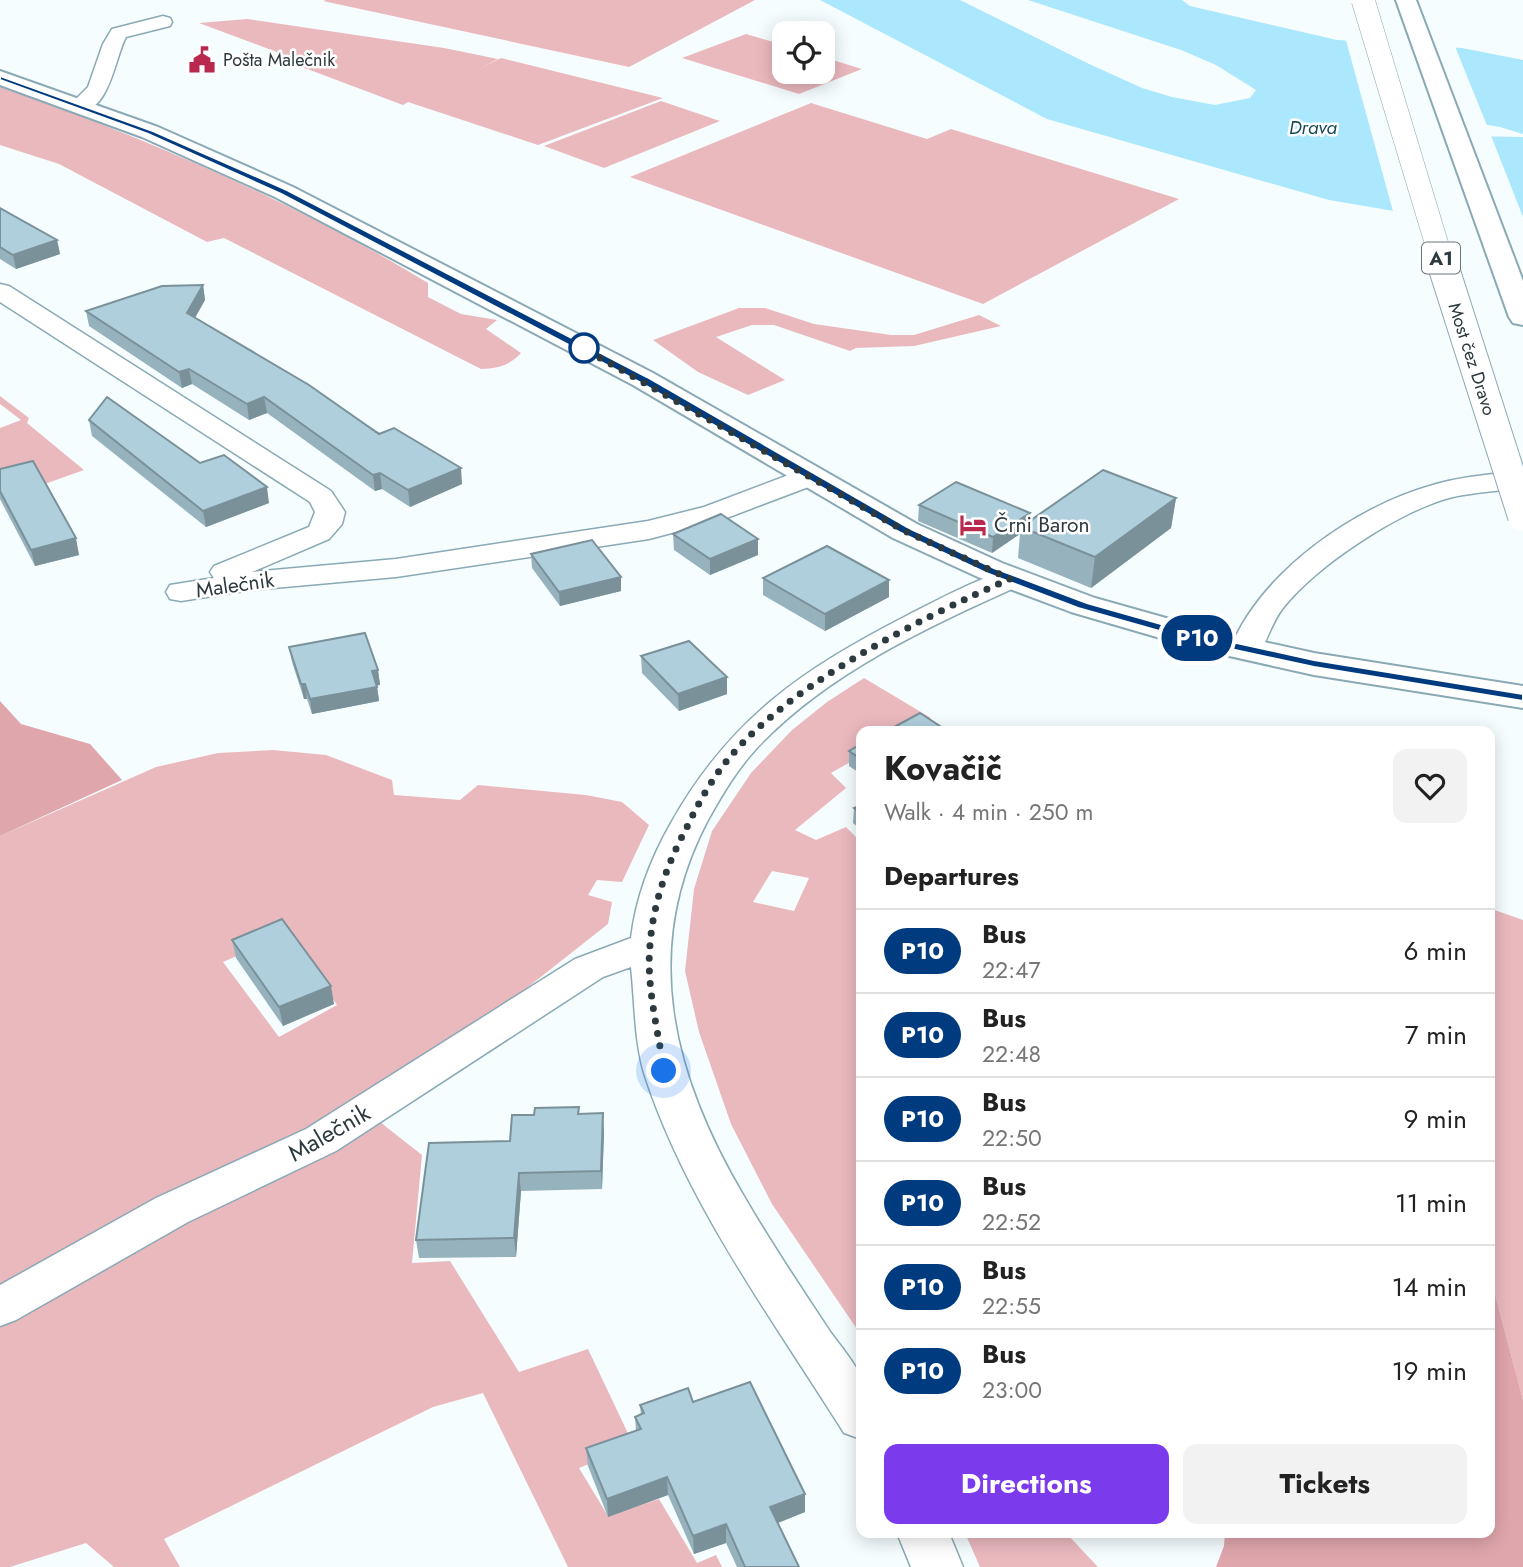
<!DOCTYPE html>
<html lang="en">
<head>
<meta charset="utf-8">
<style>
  body { margin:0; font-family:Jost,sans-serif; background:#f2f2f2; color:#222; height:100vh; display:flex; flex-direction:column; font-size:26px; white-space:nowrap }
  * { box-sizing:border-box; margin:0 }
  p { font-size:23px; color:#767676 }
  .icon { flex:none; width:38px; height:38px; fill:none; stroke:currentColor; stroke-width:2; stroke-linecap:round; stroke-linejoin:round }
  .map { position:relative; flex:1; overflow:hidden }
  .side { position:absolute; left:856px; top:726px; width:639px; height:812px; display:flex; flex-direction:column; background:#fff; border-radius:14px; box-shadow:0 4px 18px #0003 }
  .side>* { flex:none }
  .badge { padding:0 14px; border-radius:23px; font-size:24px; line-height:46px }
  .tools { position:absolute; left:772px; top:21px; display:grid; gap:14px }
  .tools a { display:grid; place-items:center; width:63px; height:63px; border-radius:14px; background:#fff; box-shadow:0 4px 18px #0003; font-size:35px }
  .you { position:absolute; width:35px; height:35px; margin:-18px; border:5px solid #fff; border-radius:50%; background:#1a73e8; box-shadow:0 0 0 10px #1a73e833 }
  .map>.badge { position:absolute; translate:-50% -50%; box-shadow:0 0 0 4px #fff }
  h2 { padding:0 28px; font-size:26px; line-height:63px }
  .round { display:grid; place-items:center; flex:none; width:74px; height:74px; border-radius:14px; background:#f2f2f2 }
  .headline { display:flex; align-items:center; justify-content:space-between; height:119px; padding:0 28px }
  h1 { font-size:33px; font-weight:700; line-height:52px }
  .button { display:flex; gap:14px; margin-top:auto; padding:14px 28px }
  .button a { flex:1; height:80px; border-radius:14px; background:#7c3aed; color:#fff; font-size:28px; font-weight:700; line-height:80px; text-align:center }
  .button a+a { background:#f2f2f2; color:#222 }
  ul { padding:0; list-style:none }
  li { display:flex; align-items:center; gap:21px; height:84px; padding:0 28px; border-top:2px solid #e0e0e0 }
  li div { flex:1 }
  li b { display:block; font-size:26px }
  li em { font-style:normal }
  li .badge { min-width:77px; font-weight:700; text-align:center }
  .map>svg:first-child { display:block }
  .green { fill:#eab9be; fill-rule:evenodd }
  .forest { fill:#dfa6ac }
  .water { fill:#abe7fd }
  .pier { fill:#f6fdff }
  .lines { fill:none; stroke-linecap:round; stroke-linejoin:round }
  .minor-casing { stroke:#89a9b5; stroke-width:3 }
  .tertiary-casing { stroke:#89a9b5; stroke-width:4 }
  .motorway-casing { stroke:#89a9b5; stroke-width:4 }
  .minor { fill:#fff; fill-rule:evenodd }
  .tertiary { fill:#fff; fill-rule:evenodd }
  .motorway { fill:#fff; fill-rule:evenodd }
  .motorway-bridge-far1-casing { stroke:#89a9b5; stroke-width:24; stroke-linecap:butt }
  .motorway-bridge-casing { stroke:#89a9b5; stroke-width:32; stroke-linecap:butt }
  .motorway-bridge-far1 { stroke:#fff; stroke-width:23 }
  .motorway-bridge { stroke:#fff; stroke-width:30 }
  .wall { fill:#96b2bd }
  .shaded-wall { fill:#7a919a }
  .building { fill:#afcfdc; stroke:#7a919a; stroke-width:2 }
  .line { fill:#003b80; stroke:#fff; stroke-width:2 }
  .walk { stroke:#2c393e; stroke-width:7; stroke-dasharray:0 12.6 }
  .stop-dot { fill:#fff; stroke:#003b80; stroke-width:3.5 }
  .labels { text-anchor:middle; stroke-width:5; stroke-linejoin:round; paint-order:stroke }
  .far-poi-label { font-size:18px; fill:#2c393e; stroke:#fff; text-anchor:start }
  .far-street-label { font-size:18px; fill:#2c393e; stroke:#fff }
  .far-water-label { font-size:19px; font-style:italic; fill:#164958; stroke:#fff }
  .shield { fill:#fff; stroke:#6b7478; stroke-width:2 }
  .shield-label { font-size:19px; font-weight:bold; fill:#2c393e }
  .poi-label { font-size:21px; fill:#2c393e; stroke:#fff; text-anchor:start }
  .street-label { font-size:21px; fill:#2c393e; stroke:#fff }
  .near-street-label { font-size:24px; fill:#2c393e; stroke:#fff }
</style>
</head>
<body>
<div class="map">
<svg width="1523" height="1567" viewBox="0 0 1523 1567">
  <rect width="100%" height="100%" fill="#f6fdff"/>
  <path class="green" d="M 326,0 L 755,0 L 629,67 L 323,1 Z
    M 247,19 L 444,48 L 498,59 L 479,69 L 501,58 L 663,98 L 538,145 L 408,102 L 403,105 L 302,67 L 309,64 L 199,23 Z
    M 746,34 L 784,45 L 784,72 L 822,72 L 823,57 L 862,69 L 799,94 L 682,58 Z
    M 0,87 C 149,139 293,201 428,283 L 428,297 L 461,314 L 497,320 L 486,329 L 521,353 C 509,366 498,368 481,369 L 224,238 L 207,242 L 59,164 L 0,145 Z
    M 661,101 L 720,121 L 604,168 L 544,146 Z
    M 811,103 L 927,139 L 951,129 L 1179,199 L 983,304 L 630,177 Z
    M 739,308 L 765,308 L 814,324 L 891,335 L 914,335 L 979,315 L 1001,326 L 914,346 L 856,348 L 850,351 L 774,325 L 752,325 L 716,337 L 785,380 L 748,395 L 698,372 L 653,340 Z
    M 0,396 L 29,418 L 27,423 L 84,470 L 42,485 L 0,471 L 0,428 L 21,420 L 0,404 Z
    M 864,678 L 931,718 L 906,731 L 861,732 L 861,756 L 831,773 L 846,788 L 795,830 L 816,840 L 846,827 L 861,842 L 861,1335 L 772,1204 L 731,1124 L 699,1032 L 685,971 L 694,889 L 712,831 L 751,773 L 792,730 L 827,702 ZM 772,871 L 809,878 L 794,911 L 753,902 Z
    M 273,750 L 326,755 L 392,780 L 394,795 L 460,800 L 478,785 L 586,795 L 622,802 L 649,825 L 622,882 L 597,880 L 588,895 L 612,902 L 608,924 L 491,1016 L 369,1099 L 0,1292 L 0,836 L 156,767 L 218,753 ZM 287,934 L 337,1005 L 279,1037 L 223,962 Z
    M 1489,908 L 1523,920 L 1523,1400 L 1489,1271 Z
    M 380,1122 L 422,1155 L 412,1263 L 450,1261 L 519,1372 L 588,1349 L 634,1446 L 579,1468 L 608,1516 L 659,1499 L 697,1563 L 716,1555 L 722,1567 L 568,1567 L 483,1393 L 433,1407 L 164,1539 L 180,1567 L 114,1567 L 86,1543 L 10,1567 L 0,1567 L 0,1327 L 84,1273 Z
    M 965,1533 L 1066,1533 L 1098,1567 L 980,1567 Z"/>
  <path class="forest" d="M 0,701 L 21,724 L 90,744 L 122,780 L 0,836 Z
    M 1489,1271 L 1523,1400 L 1523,1567 L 1216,1567 L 1224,1546 L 1225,1533 L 1489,1533 Z"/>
  <path class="water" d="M 820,0 L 960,0 L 1087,63 L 1142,88 L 1172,97 L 1215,105 L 1250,98 L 1256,90 L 1216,65 L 1181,50 L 1028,0 L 1182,0 L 1190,6 L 1337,40 L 1462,48 L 1523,60 L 1523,134 L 1500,127 L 1399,110 L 1399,124 L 1468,136 L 1523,137 L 1523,230 L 1494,228 L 1329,200 L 1047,119 Z"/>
  <path class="pier" d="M 1345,37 L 1454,44 L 1488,128 L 1399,114 L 1400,121 L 1490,133 L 1523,217 L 1523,233 L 1493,231 L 1394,215 Z"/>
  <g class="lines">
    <g class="minor-casing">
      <path id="minor" d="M 163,16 L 170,18 L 172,22 L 170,26 L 126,37 C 114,59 109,120 72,110 L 69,106 L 88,87 L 103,44 L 112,29 Z
        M 0,284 L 9,286 L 331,491 L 345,512 L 342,524 L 329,539 L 252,572 L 396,559 L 648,521 L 704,507 L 799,471 L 809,468 L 819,471 L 823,477 L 819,483 L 724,519 L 649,539 L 396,577 L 251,590 L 181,601 L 170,599 L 166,592 L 170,585 L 214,578 L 210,572 L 214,566 L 309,527 L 315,512 L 310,502 L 0,302 Z
        M 1523,470 L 1523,488 C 1500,491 1476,492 1453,497 C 1400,510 1316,566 1283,608 C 1271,623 1268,641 1257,656 L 1246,659 L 1235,656 L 1230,649 C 1261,572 1354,507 1433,485 C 1462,476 1493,475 1523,470 Z
        M 1010,570 L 1021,573 L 1025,579 L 1021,585 C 928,627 827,673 756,749 C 736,771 722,795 708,820 C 639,950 673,1077 745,1198 C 771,1243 800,1286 829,1330 C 837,1342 859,1367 861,1379 C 864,1398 861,1420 861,1439 L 844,1433 C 773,1320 685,1201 644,1073 C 634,1039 635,1002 631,967 L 603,977 L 336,1151 L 188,1222 L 16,1320 L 0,1326 L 0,1285 L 156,1198 L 306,1129 L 575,959 L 631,938 C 636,897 651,858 671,823 C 730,718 803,669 908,615 C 940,599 975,579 1010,570 Z
        M 897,1533 L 949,1533 L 963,1567 L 911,1567 Z"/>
    </g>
    <g class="tertiary-casing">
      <path id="tertiary" d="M 0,71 L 158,127 L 293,187 L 653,373 L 917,524 L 1002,563 L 1095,598 L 1205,629 L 1314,653 L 1523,686 L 1523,708 L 1314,675 L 1198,649 L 1071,612 L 978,577 L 893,538 L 633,385 L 275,197 L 142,137 L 0,85 Z"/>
    </g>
    <g class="motorway-casing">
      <path id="motorway" d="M 1396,0 L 1416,0 L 1523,281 L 1523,325 L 1513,323 L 1509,317 Z"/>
    </g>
    <use href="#minor" class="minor"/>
    <use href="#tertiary" class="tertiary"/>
    <use href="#motorway" class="motorway"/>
    <g class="motorway-bridge-far1-casing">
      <path id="motorway-bridge-far1" d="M 1363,0 L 1440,255"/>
    </g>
    <g class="motorway-bridge-casing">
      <path id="motorway-bridge" d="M 1439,253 L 1523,516"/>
    </g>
    <use href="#motorway-bridge-far1" class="motorway-bridge-far1"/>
    <use href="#motorway-bridge" class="motorway-bridge"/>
  </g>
  <path class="wall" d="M 0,208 L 57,240 L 60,254 L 16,269 L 0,259 Z
    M 203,285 L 205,300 L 195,318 L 462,484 L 410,507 L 382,489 L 375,491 L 267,413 L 249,420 L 192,384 L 182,388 L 89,326 L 86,311 Z
    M 89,420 L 200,463 L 269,503 L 206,527 L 92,436 Z
    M 0,469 L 79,555 L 35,566 L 0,499 Z
    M 1176,498 L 1171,528 L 1091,588 L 1018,558 L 1020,534 L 992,553 L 918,521 L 919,505 L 1029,522 Z
    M 673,534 L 758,555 L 710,575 L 674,550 Z
    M 531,554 L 621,591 L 560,606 L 532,568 Z
    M 763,578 L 889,597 L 825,631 L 763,595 Z
    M 289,647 L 378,670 L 380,685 L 377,685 L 379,701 L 312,714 L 307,699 L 304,699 L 292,662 Z
    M 641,656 L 727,677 L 727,694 L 679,711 L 642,673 Z
    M 861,744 L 861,774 L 849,766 L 849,751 Z
    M 861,805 L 861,830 L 853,823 L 854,808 Z
    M 232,940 L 334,1004 L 283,1026 L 236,958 Z
    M 579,1107 L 579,1114 L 604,1132 L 602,1189 L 521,1191 L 516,1257 L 419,1258 L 416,1240 L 534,1115 Z
    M 693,1402 L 805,1512 L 778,1523 L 799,1567 L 737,1567 L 726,1543 L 694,1554 L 668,1495 L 608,1517 L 588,1466 L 586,1448 L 636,1431 L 635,1417 L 641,1415 L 640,1405 Z"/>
  <path class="shaded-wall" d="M 57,240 L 60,254 L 16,269 L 13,255 Z
    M 203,285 L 205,300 L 189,328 L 187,313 Z
    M 189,369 L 192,384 L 182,388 L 179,372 Z
    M 264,397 L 267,413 L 249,420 L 247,404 Z
    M 461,468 L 462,484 L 410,507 L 408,490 Z
    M 380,473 L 382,489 L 375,491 L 373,475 Z
    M 267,487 L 269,503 L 206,527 L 203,511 Z
    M 1176,498 L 1171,528 L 1091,588 L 1095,557 Z
    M 1030,513 L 1028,529 L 1021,527 L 1020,534 L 992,553 L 993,537 Z
    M 76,538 L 79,555 L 35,566 L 31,550 Z
    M 758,539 L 758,555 L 710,575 L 710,559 Z
    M 621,577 L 621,591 L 560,606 L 559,592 Z
    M 889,580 L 889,597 L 825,631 L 825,614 Z
    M 378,670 L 380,685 L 374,686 L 372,671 Z
    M 727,677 L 727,694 L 679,711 L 678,694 Z
    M 301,684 L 305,684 L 307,699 L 304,699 Z
    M 377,687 L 379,701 L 312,714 L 310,699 Z
    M 331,986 L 334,1004 L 283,1026 L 279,1007 Z
    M 603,1113 L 604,1132 L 602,1189 L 601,1171 Z
    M 519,1173 L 521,1191 L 516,1257 L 514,1238 Z
    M 667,1477 L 668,1495 L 608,1517 L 607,1499 Z
    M 805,1494 L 805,1512 L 770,1526 L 770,1507 Z
    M 726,1524 L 726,1543 L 694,1554 L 693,1536 Z"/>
  <path class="building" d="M 0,208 L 57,240 L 13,255 L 0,247 Z
    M 203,285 L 187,313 L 309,385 L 379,434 L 394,428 L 461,468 L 408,490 L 380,473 L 373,475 L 264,397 L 247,404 L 189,369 L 179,372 L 86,311 L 162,286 Z
    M 107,397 L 200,463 L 224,455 L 267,487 L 203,511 L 89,420 Z
    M 33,461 L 76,538 L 31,550 L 0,491 L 0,469 Z
    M 1103,470 L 1176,498 L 1095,557 L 1021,527 Z
    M 956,482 L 1030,513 L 993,537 L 919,505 Z
    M 721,514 L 758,539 L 710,559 L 673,534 Z
    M 592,540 L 621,577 L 559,592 L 531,554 Z
    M 827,546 L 889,580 L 825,614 L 763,578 Z
    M 365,633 L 378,670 L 372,671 L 377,687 L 310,699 L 305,684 L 301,684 L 289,647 Z
    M 689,641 L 727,677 L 678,694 L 641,656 Z
    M 920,713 L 949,732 L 885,732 Z
    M 861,744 L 861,759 L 849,751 Z
    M 861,805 L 861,814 L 854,808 Z
    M 282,919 L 331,986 L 279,1007 L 232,940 Z
    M 579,1107 L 578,1114 L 603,1113 L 601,1171 L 519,1173 L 514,1238 L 416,1240 L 429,1143 L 510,1141 L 512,1115 L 534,1115 L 535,1108 Z
    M 750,1382 L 805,1494 L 770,1507 L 799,1567 L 745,1567 L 726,1524 L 693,1536 L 667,1477 L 607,1499 L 586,1448 L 641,1429 L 635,1417 L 644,1413 L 640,1405 L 688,1388 L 693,1402 Z"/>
  <path class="line" d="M 0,76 L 153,131 L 287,190 L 647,377 L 909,528 L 994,568 L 1087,603 L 1200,635 L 1314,660 L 1523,694 L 1523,701 L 1314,667 L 1198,642 L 1078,608 L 986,573 L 901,533 L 639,382 L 281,194 L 148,134 L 0,80 Z"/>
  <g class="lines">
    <path class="walk" d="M 584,348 L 581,347 L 905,531 L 1010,579 C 920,618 774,691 717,774 C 705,791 695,810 686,829 C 667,864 653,904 650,945 C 646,986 658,1030 664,1071"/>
  </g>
  <defs>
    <g id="civic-bare" transform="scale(2.1)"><path d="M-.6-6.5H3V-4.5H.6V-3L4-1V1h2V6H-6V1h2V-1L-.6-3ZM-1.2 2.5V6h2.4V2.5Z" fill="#b9284d" stroke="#fff" stroke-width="2.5" paint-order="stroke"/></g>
    <g id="hotel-bare" transform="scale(2.1)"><path d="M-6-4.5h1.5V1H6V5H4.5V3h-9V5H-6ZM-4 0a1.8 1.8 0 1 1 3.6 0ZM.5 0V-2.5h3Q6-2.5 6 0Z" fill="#b9284d" stroke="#fff" stroke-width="2.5" paint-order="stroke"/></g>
  </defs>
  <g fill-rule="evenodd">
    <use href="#civic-bare" x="202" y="60"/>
    <use href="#hotel-bare" x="973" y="525"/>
  </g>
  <circle class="stop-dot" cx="584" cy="348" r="14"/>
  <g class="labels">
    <g class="far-poi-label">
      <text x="223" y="66">Pošta Malečnik</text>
    </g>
    <g class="far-street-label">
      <text transform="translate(1472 359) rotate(72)" y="6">Most čez Dravo</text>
    </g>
    <g class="far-water-label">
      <text x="1313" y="134">Drava</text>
    </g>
    <rect class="shield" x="1422" y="242.5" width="38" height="31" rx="5"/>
    <g class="shield-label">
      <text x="1441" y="265">A1</text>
    </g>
    <g class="poi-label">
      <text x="994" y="532">Črni Baron</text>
    </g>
    <g class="street-label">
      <text transform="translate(235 585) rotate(-8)" y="7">Malečnik</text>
    </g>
    <g class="near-street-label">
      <text transform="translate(329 1133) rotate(-30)" y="8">Malečnik</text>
    </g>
  </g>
</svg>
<div class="tools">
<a><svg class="icon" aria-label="locate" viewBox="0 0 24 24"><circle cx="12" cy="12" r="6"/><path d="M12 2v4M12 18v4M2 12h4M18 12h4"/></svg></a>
</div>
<div class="you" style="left:664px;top:1071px"></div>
<b class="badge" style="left:1197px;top:638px;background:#003b80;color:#fff">P10</b>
<section class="side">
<div class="headline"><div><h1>Kovačič</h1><p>Walk · 4 min · 250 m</p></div><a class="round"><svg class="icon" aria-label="heart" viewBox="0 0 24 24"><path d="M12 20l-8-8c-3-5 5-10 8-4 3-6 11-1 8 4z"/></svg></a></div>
<h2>Departures</h2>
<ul>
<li><span class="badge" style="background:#003b80;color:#fff">P10</span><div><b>Bus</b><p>22:47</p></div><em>6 min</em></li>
<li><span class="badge" style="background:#003b80;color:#fff">P10</span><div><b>Bus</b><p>22:48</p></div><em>7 min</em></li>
<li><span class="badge" style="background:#003b80;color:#fff">P10</span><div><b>Bus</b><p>22:50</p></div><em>9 min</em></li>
<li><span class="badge" style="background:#003b80;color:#fff">P10</span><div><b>Bus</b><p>22:52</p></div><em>11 min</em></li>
<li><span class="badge" style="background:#003b80;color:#fff">P10</span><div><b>Bus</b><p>22:55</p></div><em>14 min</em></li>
<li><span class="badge" style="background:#003b80;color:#fff">P10</span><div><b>Bus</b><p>23:00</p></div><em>19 min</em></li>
</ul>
<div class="button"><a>Directions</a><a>Tickets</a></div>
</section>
</div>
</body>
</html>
